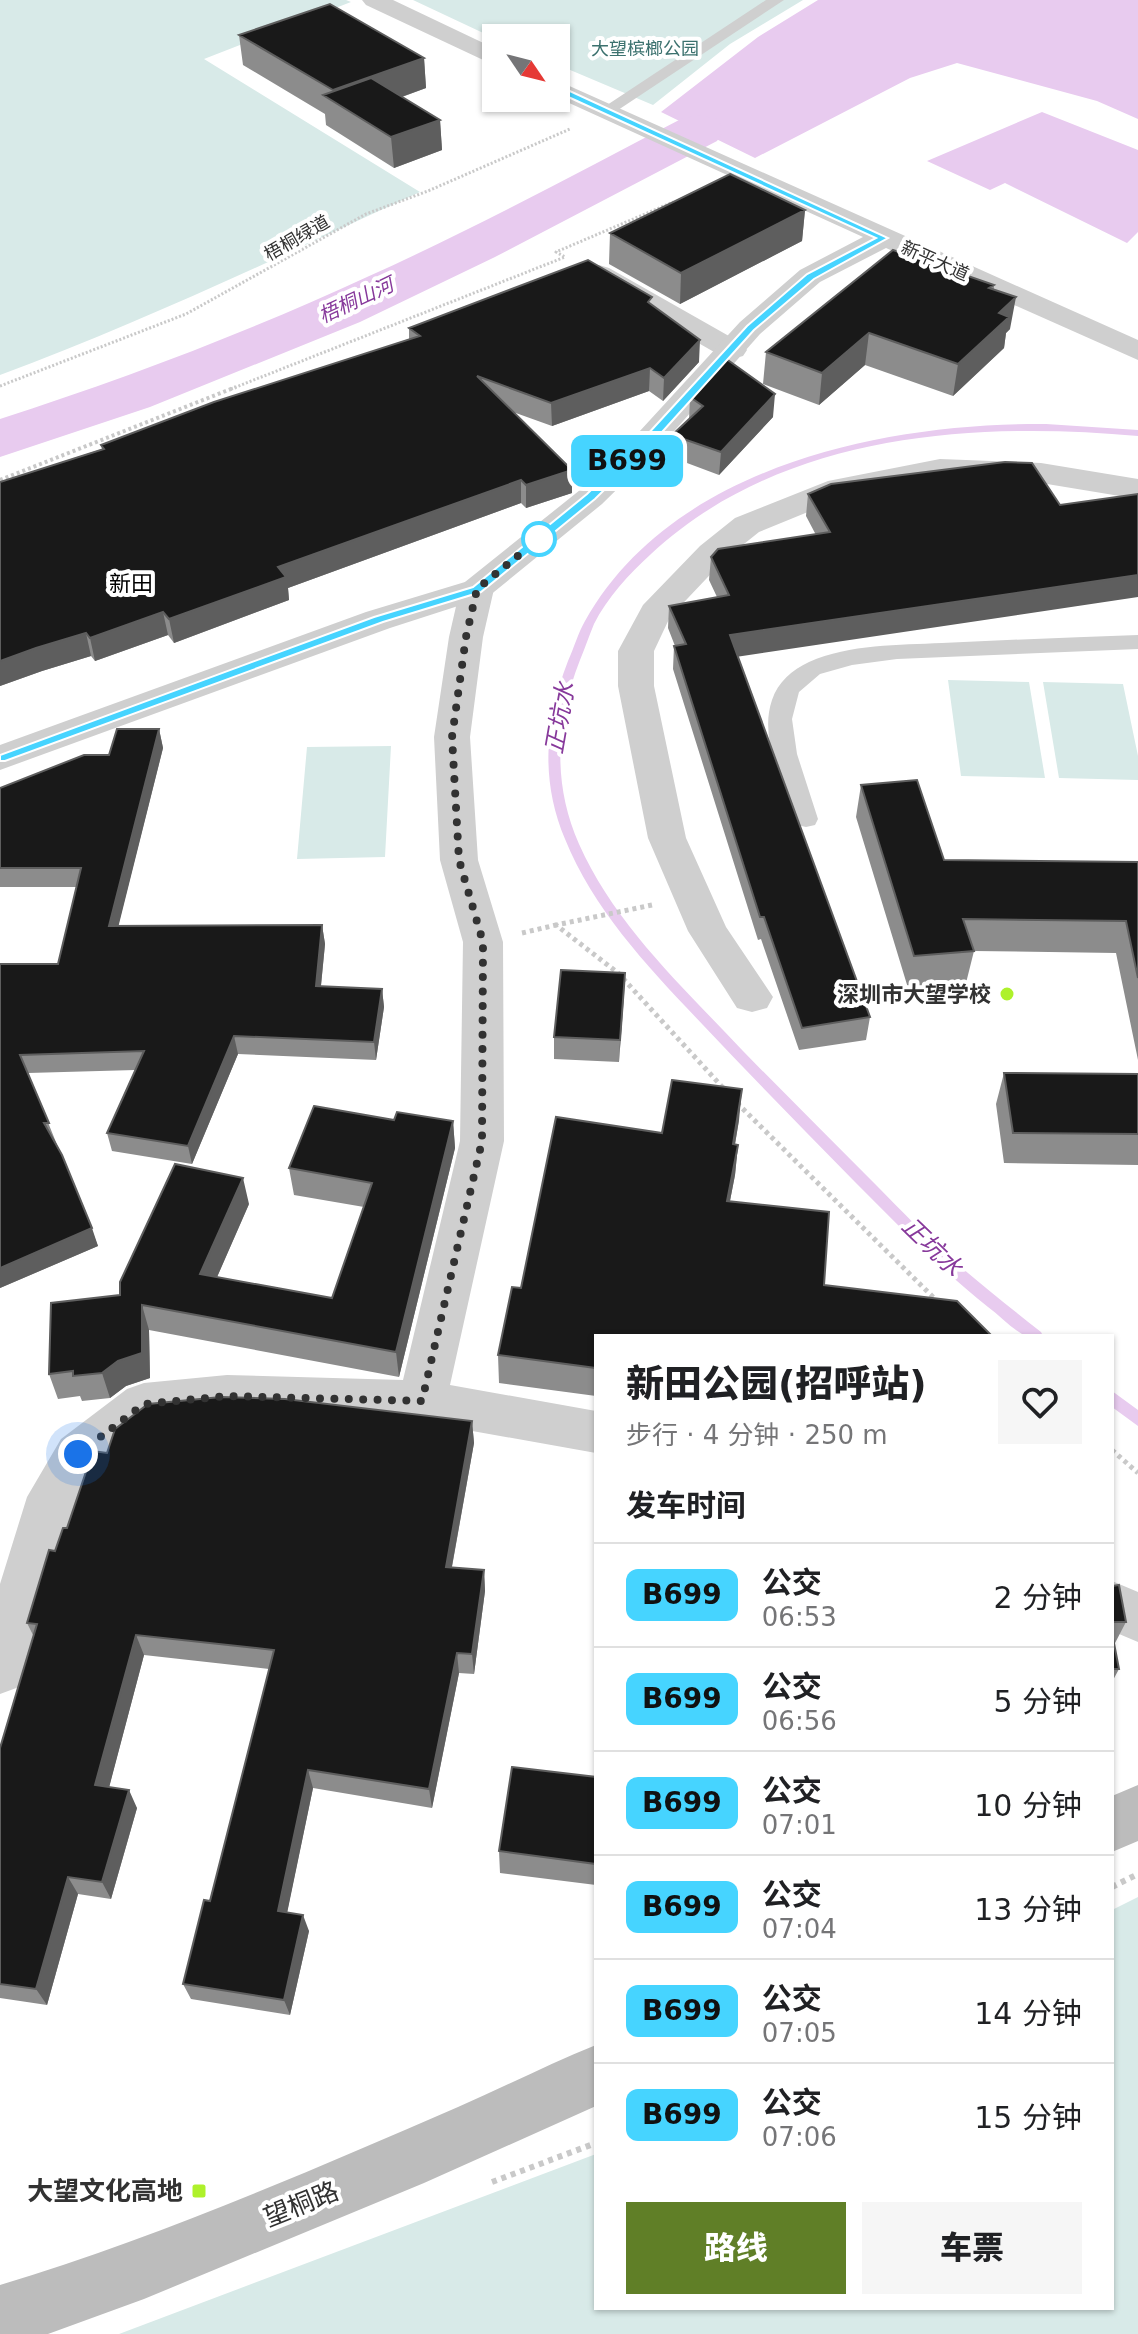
<!DOCTYPE html>
<html lang="zh">
<head>
<meta charset="utf-8">
<style>
  body { margin:0; font-family:"DejaVu Sans","Noto Sans SC",sans-serif; background:#f6f6f6; color:#202124; height:100vh; display:flex; flex-direction:column; font-size:30px; white-space:nowrap }
  * { box-sizing:border-box; margin:0 }
  p { font-size:26px; color:#757577 }
  .icon { flex:none; width:44px; height:44px; fill:none; stroke:currentColor; stroke-width:2; stroke-linecap:round; stroke-linejoin:round }
  .map { position:relative; flex:1; overflow:hidden }
  .sheet { position:absolute; left:594px; top:1334px; width:520px; height:976px; display:flex; flex-direction:column; background:#fff; border-radius:0px; box-shadow:0 2px 6px #0004 }
  .sheet>* { flex:none }
  .badge { padding:0 16px; border-radius:12px; font-size:28px; line-height:52px }
  .needle { width:52px; rotate:125deg }
  .controls { position:absolute; left:482px; top:24px; display:grid; gap:16px }
  .controls a { display:grid; place-items:center; width:88px; height:88px; border-radius:0px; background:#fff; box-shadow:0 2px 6px #0004; font-size:40px }
  .you { position:absolute; width:40px; height:40px; margin:-20px; border:6px solid #fff; border-radius:50%; background:#1a73e8; box-shadow:0 0 0 12px #1a73e833 }
  .map>.badge { position:absolute; translate:-50% -50%; box-shadow:0 0 0 4px #fff }
  h2 { padding:0 32px; font-size:30px; line-height:72px }
  .round { display:grid; place-items:center; flex:none; width:84px; height:84px; border-radius:0px; background:#f6f6f6 }
  .headline { display:flex; align-items:center; justify-content:space-between; height:136px; padding:0 32px }
  h1 { font-size:38px; font-weight:800; line-height:60px }
  .primary-button { display:flex; gap:16px; margin-top:auto; padding:16px 32px }
  .primary-button a { flex:1; height:92px; border-radius:0px; background:#607f27; color:#fff; font-size:32px; font-weight:800; line-height:92px; text-align:center }
  .primary-button a+a { background:#f6f6f6; color:#202124 }
  ul { padding:0; list-style:none }
  li { display:flex; align-items:center; gap:24px; height:104px; padding:0 32px; border-top:2px solid #e0e0e0 }
  li div { flex:1 }
  li b { display:block; font-size:30px }
  li em { font-style:normal }
  li .badge { min-width:88px; font-weight:700; text-align:center }
  .map>svg:first-child { display:block }
  .green { fill:#d8eae8 }
  .water { fill:#e8cbef }
  .lines { fill:none; stroke-linecap:round; stroke-linejoin:round }
  .stream { fill:#e8cbef; fill-rule:evenodd }
  .river { fill:#e8cbef; fill-rule:evenodd }
  .path-far3 { stroke:#c9c9c9; stroke-width:3; stroke-dasharray:2 2; stroke-linecap:butt }
  .path-far2 { stroke:#c9c9c9; stroke-width:4; stroke-dasharray:3 3; stroke-linecap:butt }
  .path-far1 { stroke:#c9c9c9; stroke-width:5; stroke-dasharray:4 4; stroke-linecap:butt }
  .path { stroke:#c9c9c9; stroke-width:6; stroke-dasharray:5 5; stroke-linecap:butt }
  .service { fill:#cfcfcf; fill-rule:evenodd }
  .minor { fill:#cfcfcf; fill-rule:evenodd }
  .tertiary { fill:#cfcfcf; fill-rule:evenodd }
  .secondary { fill:#bcbcbc; fill-rule:evenodd }
  .wall { fill:#8c8c8c }
  .shaded-wall { fill:#5e5e5e }
  .building { fill:#191919; stroke:#5e5e5e; stroke-width:2 }
  .line { fill:#46d4ff; stroke:#fff; stroke-width:2 }
  .walk { stroke:#323232; stroke-width:8; stroke-dasharray:0 14.4 }
  .stop-dot { fill:#fff; stroke:#46d4ff; stroke-width:4 }
  .poi-dot { fill:#aef12b; stroke:#fff; stroke-width:3 }
  .labels { text-anchor:middle; stroke-width:8; stroke-linejoin:round; paint-order:stroke }
  .far-park-label { font-size:18px; fill:#3b716e; stroke:#fff }
  .far-street-label { font-size:18px; fill:#323232; stroke:#fff }
  .far-water-label { font-size:20px; font-style:italic; fill:#87399b; stroke:#fff }
  .far-quarter-label { font-size:22px; fill:#000; stroke:#fff }
  .poi-label { font-size:22px; font-weight:bold; fill:#323232; stroke:#fff; text-anchor:end }
  .water-label { font-size:24px; font-style:italic; fill:#87399b; stroke:#fff }
  .near-poi-label { font-size:26px; font-weight:bold; fill:#323232; stroke:#fff; text-anchor:end }
  .near-street-label { font-size:26px; fill:#323232; stroke:#fff }
</style>
</head>
<body>
<div class="map">
<svg width="1138" height="2334" viewBox="0 0 1138 2334">
  <rect width="100%" height="100%" fill="#fff"/>
  <path class="green" d="M 0,0 L 346,0 L 351,2 L 204,59 L 420,192 C 281,256 143,322 0,375 Z
    M 413,0 L 803,0 L 730,44 L 653,105 L 556,64 L 556,38 L 496,39 Z
    M 948,680 L 1029,682 L 1045,778 L 961,776 Z
    M 1043,682 L 1123,684 L 1138,756 L 1138,780 L 1059,778 Z
    M 391,746 L 385,857 L 297,859 L 307,747 Z
    M 1138,1897 L 1138,2334 L 119,2334 L 596,2154 L 596,2308 L 1112,2308 L 1112,1910 Z"/>
  <path class="water" d="M 818,0 L 1138,0 L 1138,119 L 1097,101 L 957,63 L 910,78 L 755,158 L 661,112 L 758,37 Z
    M 1042,112 L 1138,150 L 1138,232 L 1127,243 L 1005,183 L 990,190 L 927,161 Z"/>
  <g class="lines">
    <path class="stream" d="M 1046,424 L 1138,430 L 1138,436 C 971,421 780,434 651,554 C 629,574 607,598 594,624 C 589,636 585,648 580,660 C 556,721 552,783 579,844 C 615,925 683,987 743,1051 C 787,1096 832,1141 877,1186 C 902,1211 926,1237 953,1260 C 981,1285 1011,1308 1041,1332 L 1043,1336 C 1036,1336 1028,1337 1022,1334 C 1010,1327 999,1315 988,1307 C 940,1269 898,1225 855,1182 C 804,1130 753,1078 703,1025 C 650,969 594,911 565,839 C 540,780 545,720 568,661 C 574,648 578,633 585,621 C 672,466 883,423 1046,424 Z
      M 1112,1391 L 1138,1410 L 1138,1426 L 1112,1407 Z"/>
    <path class="river" d="M 699,115 L 717,119 L 724,130 L 717,141 L 495,257 L 360,322 L 150,407 L 0,457 L 0,419 C 124,379 248,332 367,277 C 474,229 577,173 681,119 Z"/>
    <path class="path-far3" d="M 0,386 L 186,314 L 366,214 L 428,191 L 570,129
      M 231,389 L 565,257 L 556,252 L 673,202"/>
    <path class="path-far2" d="M 0,480 L 236,387"/>
    <path class="path-far1" d="M 652,905 L 556,925 L 618,973 L 725,1090
      M 522,933 L 556,925
      M 737,1103 L 938,1302
      M 1112,1450 L 1138,1473"/>
    <path class="path" d="M 1112,1887 L 1138,1874
      M 492,2182 L 596,2143"/>
    <path class="service" d="M 766,0 L 784,0 L 612,114 L 606,116 L 598,111 Z
      M 1138,635 L 1138,649 L 897,659 L 852,665 L 820,674 L 799,692 L 792,719 L 797,754 L 818,819 L 815,825 L 806,827 L 797,825 L 794,819 C 782,785 759,737 772,700 C 778,682 792,670 809,662 C 850,644 899,645 942,643 C 1007,640 1073,637 1138,635 Z"/>
    <path class="minor" d="M 599,265 L 609,268 L 743,344 L 747,350 L 743,356 L 732,359 L 721,356 L 589,280 L 585,274 L 589,268 Z
      M 940,459 L 1041,463 L 1138,479 L 1138,499 L 1041,483 L 940,479 L 847,496 L 759,532 L 724,560 L 670,617 L 654,651 L 654,686 L 686,838 L 726,927 L 773,997 L 767,1008 L 752,1012 L 737,1008 L 688,931 L 648,838 L 618,686 L 618,651 L 643,605 L 700,546 L 735,518 L 828,481 Z
      M 477,579 L 489,582 L 494,589 L 483,637 L 470,737 L 478,860 L 503,942 L 504,1141 L 450,1385 L 596,1411 L 596,1453 L 422,1422 L 227,1417 L 154,1424 L 95,1469 L 75,1504 L 26,1669 L 19,1687 L 0,1694 L 0,1584 L 27,1497 L 61,1439 L 127,1389 L 144,1383 L 227,1375 L 403,1380 L 460,1141 L 463,942 L 440,860 L 434,737 L 449,637 L 460,589 L 465,582 Z
      M 1112,1581 L 1138,1592 L 1138,1642 L 1112,1631 Z"/>
    <path class="tertiary" d="M 362,0 L 393,0 L 496,49 L 496,66 L 366,5 Z
      M 556,80 L 1138,340 L 1138,360 L 886,248 L 820,282 L 760,334 L 661,446 L 602,504 L 489,596 L 390,628 L 0,770 L 0,745 L 366,612 L 465,582 L 580,490 L 639,432 L 740,322 L 800,270 L 863,237 L 556,97 Z"/>
    <path class="secondary" d="M 1138,1785 L 1138,1841 L 1112,1852 L 1112,1796 Z
      M 596,2045 L 596,2106 L 424,2183 L 144,2299 L 48,2334 L 0,2334 L 0,2285 C 156,2238 308,2172 458,2107 C 504,2087 549,2064 596,2045 Z"/>
  </g>
  <path class="wall" d="M 239,35 L 424,58 L 426,88 L 402,97 L 440,120 L 442,150 L 394,168 L 326,125 L 325,114 L 243,65 Z
    M 805,210 L 802,241 L 680,304 L 609,264 L 610,233 Z
    M 994,285 L 994,290 L 1010,329 L 1006,333 L 1004,348 L 953,396 L 865,365 L 819,405 L 763,384 L 766,352 Z
    M 652,305 L 699,362 L 663,401 L 649,391 L 552,426 L 513,412 L 572,493 L 526,508 L 521,503 L 288,588 L 289,600 L 174,643 L 168,635 L 95,661 L 91,656 L 42,671 L 0,686 L 0,482 L 102,449 L 101,445 L 409,339 L 409,328 Z
    M 690,397 L 773,417 L 719,475 L 671,457 L 672,435 L 689,420 Z
    M 1005,462 L 738,656 L 870,1017 L 866,1040 L 799,1050 L 761,939 L 758,940 L 673,669 L 674,646 L 675,646 L 668,628 L 669,606 L 717,597 L 709,580 L 711,557 L 816,535 L 806,516 L 808,494 Z
    M 159,729 L 163,748 L 118,926 L 322,925 L 325,944 L 321,986 L 382,989 L 384,1007 L 376,1060 L 238,1054 L 192,1164 L 112,1151 L 107,1133 L 135,1070 L 28,1073 L 98,1246 L 0,1288 L 0,964 L 58,964 L 77,887 L 0,887 L 0,788 L 109,755 Z
    M 861,785 L 944,860 L 1138,862 L 1138,1060 L 1116,953 L 974,951 L 966,983 L 908,988 L 856,817 Z
    M 625,973 L 619,1062 L 554,1059 L 554,1037 Z
    M 1004,1073 L 1138,1074 L 1138,1165 L 1004,1163 L 996,1104 Z
    M 394,1120 L 453,1121 L 455,1148 L 399,1377 L 149,1330 L 150,1378 L 126,1386 L 110,1398 L 82,1401 L 80,1396 L 58,1399 L 49,1374 L 120,1295 L 249,1204 L 217,1277 L 332,1298 L 364,1207 L 294,1195 L 289,1168 Z
    M 739,1120 L 735,1144 L 738,1145 L 735,1175 L 730,1201 L 596,1336 L 596,1396 L 499,1383 L 498,1355 L 521,1288 L 662,1133 Z
    M 472,1421 L 474,1443 L 452,1567 L 484,1570 L 485,1591 L 474,1674 L 459,1673 L 432,1808 L 313,1788 L 287,1912 L 309,1931 L 290,2015 L 191,1999 L 183,1984 L 210,1901 L 269,1669 L 144,1655 L 109,1787 L 137,1808 L 111,1899 L 78,1894 L 47,2005 L 0,1998 L 0,1747 L 34,1637 L 27,1623 L 55,1551 L 107,1453 Z
    M 1112,1586 L 1126,1622 L 1114,1645 L 1119,1669 L 1112,1682 Z
    M 596,1777 L 596,1885 L 500,1873 L 499,1851 Z"/>
  <path class="shaded-wall" d="M 424,58 L 426,88 L 354,114 L 333,90 Z
    M 440,120 L 442,150 L 394,168 L 391,137 Z
    M 805,210 L 802,241 L 680,304 L 681,273 Z
    M 1016,297 L 1010,329 L 1006,333 L 1004,348 L 953,396 L 958,364 L 999,313 Z
    M 869,333 L 865,365 L 819,405 L 822,373 Z
    M 700,340 L 699,362 L 663,401 L 664,378 Z
    M 650,368 L 649,391 L 552,426 L 551,403 Z
    M 775,394 L 773,417 L 719,475 L 721,452 Z
    M 572,470 L 572,493 L 526,508 L 526,485 Z
    M 521,480 L 521,503 L 288,588 L 289,600 L 174,643 L 169,619 L 278,567 Z
    M 1138,575 L 1138,597 L 729,658 L 730,635 Z
    M 163,612 L 168,635 L 95,661 L 90,638 Z
    M 86,633 L 91,656 L 42,671 L 0,686 L 0,661 L 36,648 Z
    M 159,729 L 163,748 L 114,944 L 109,926 Z
    M 322,925 L 325,944 L 319,1005 L 316,986 Z
    M 625,973 L 624,996 L 619,1062 L 620,1040 Z
    M 382,989 L 384,1007 L 376,1060 L 374,1042 Z
    M 234,1036 L 238,1054 L 192,1164 L 188,1146 Z
    M 742,1089 L 739,1120 L 730,1174 L 733,1144 Z
    M 453,1121 L 455,1148 L 399,1377 L 396,1352 Z
    M 738,1145 L 735,1175 L 724,1231 L 727,1201 Z
    M 243,1178 L 249,1204 L 207,1300 L 200,1274 Z
    M 92,1228 L 98,1246 L 0,1288 L 0,1268 Z
    M 142,1305 L 149,1330 L 150,1378 L 126,1386 L 110,1398 L 102,1373 Z
    M 472,1421 L 474,1443 L 448,1588 L 446,1567 Z
    M 484,1570 L 485,1591 L 474,1674 L 472,1654 Z
    M 136,1635 L 144,1655 L 105,1803 L 95,1785 Z
    M 457,1653 L 459,1673 L 432,1808 L 429,1789 Z
    M 308,1770 L 313,1788 L 284,1928 L 278,1911 Z
    M 129,1790 L 137,1808 L 111,1899 L 102,1882 Z
    M 68,1877 L 78,1894 L 47,2005 L 36,1989 Z
    M 303,1915 L 309,1931 L 290,2015 L 284,2000 Z"/>
  <path class="building" d="M 330,4 L 424,58 L 333,90 L 239,35 Z
    M 371,78 L 440,120 L 391,137 L 323,95 Z
    M 730,174 L 805,210 L 681,273 L 610,233 Z
    M 893,250 L 994,285 L 989,288 L 1016,297 L 999,313 L 1009,317 L 958,364 L 869,333 L 822,373 L 766,352 Z
    M 588,260 L 652,297 L 648,302 L 700,340 L 664,378 L 650,368 L 551,403 L 477,376 L 572,470 L 526,485 L 521,480 L 278,567 L 286,577 L 169,619 L 163,612 L 90,638 L 86,633 L 36,648 L 0,661 L 0,482 L 104,449 L 101,445 L 214,402 L 420,336 L 409,328 Z
    M 725,358 L 775,394 L 721,452 L 672,435 L 703,406 L 690,397 Z
    M 1005,462 L 1032,463 L 1060,505 L 1138,494 L 1138,575 L 730,635 L 870,1017 L 802,1028 L 764,917 L 760,917 L 674,646 L 686,644 L 669,606 L 729,595 L 711,557 L 718,549 L 830,532 L 808,494 L 831,484 Z
    M 117,729 L 159,729 L 109,926 L 322,925 L 316,986 L 382,989 L 374,1042 L 234,1036 L 188,1146 L 107,1133 L 144,1051 L 20,1055 L 49,1123 L 44,1123 L 62,1155 L 92,1228 L 0,1268 L 0,964 L 58,964 L 81,868 L 0,868 L 0,788 L 84,755 L 109,755 Z
    M 917,780 L 944,860 L 1138,862 L 1138,978 L 1126,921 L 963,919 L 974,951 L 914,956 L 861,785 Z
    M 561,970 L 625,973 L 620,1040 L 554,1037 Z
    M 1004,1073 L 1138,1074 L 1138,1134 L 1013,1133 Z
    M 672,1080 L 742,1089 L 733,1144 L 738,1145 L 727,1201 L 829,1212 L 824,1285 L 957,1301 L 992,1336 L 596,1336 L 596,1368 L 498,1355 L 512,1287 L 521,1288 L 556,1117 L 662,1133 Z
    M 314,1106 L 394,1120 L 397,1112 L 453,1121 L 396,1352 L 142,1305 L 142,1353 L 118,1361 L 102,1373 L 73,1376 L 73,1371 L 49,1374 L 51,1303 L 120,1295 L 120,1282 L 175,1164 L 243,1178 L 200,1274 L 332,1298 L 372,1183 L 289,1168 Z
    M 221,1397 L 285,1399 L 472,1421 L 446,1567 L 484,1570 L 472,1654 L 457,1653 L 429,1789 L 308,1770 L 278,1911 L 303,1915 L 284,2000 L 183,1984 L 204,1900 L 210,1901 L 274,1650 L 136,1635 L 95,1785 L 129,1790 L 102,1882 L 68,1877 L 36,1989 L 0,1984 L 0,1748 L 37,1624 L 27,1623 L 49,1550 L 55,1551 L 63,1528 L 67,1528 L 93,1451 L 107,1453 L 115,1429 L 148,1404 Z
    M 1119,1585 L 1126,1622 L 1112,1622 L 1112,1586 Z
    M 1112,1633 L 1119,1669 L 1112,1669 Z
    M 512,1767 L 596,1777 L 596,1864 L 499,1851 Z"/>
  <path class="line" d="M 553,86 L 559,86 L 888,238 L 814,279 L 754,330 L 654,441 L 595,499 L 481,592 L 383,622 L 5,761 L 0,761 L 0,755 L 374,617 L 473,587 L 587,494 L 646,436 L 747,326 L 807,274 L 876,238 L 553,90 Z"/>
  <g class="lines">
    <path class="walk" d="M 78,1454 L 144,1404 L 227,1396 L 422,1401 L 482,1141 L 483,942 L 459,860 L 452,737 L 466,637 L 477,589 L 545,534 L 539,539"/>
  </g>
  <circle class="stop-dot" cx="539" cy="539" r="16"/>
  <g class="poi-dot">
    <circle cx="1007" cy="994" r="8"/>
    <rect x="191" y="2183" width="16" height="16" rx="4"/>
  </g>
  <g class="labels">
    <g class="far-park-label">
      <text x="645" y="55">大望槟榔公园</text>
    </g>
    <g class="far-street-label">
      <text transform="translate(297 238) rotate(-30)" y="6">梧桐绿道</text>
      <text transform="translate(935 261) rotate(24)" y="6">新平大道</text>
    </g>
    <g class="far-water-label">
      <text transform="translate(356 300) rotate(-25)" y="7">梧桐山河</text>
    </g>
    <g class="far-quarter-label">
      <text x="131" y="591">新田</text>
    </g>
    <g class="poi-label">
      <text x="991" y="1002">深圳市大望学校</text>
    </g>
    <g class="water-label">
      <text transform="translate(560 718) rotate(-80)" y="8">正坑水</text>
      <text transform="translate(932 1247) rotate(44)" y="8">正坑水</text>
    </g>
    <g class="near-poi-label">
      <text x="183" y="2200">大望文化高地</text>
    </g>
    <g class="near-street-label">
      <text transform="translate(301 2204) rotate(-22)" y="9">望桐路</text>
    </g>
  </g>
</svg>
<div class="controls">
<a><svg class="needle" viewBox="-14 -14 28 28"><path d="M0-13l5 13h-10z" fill="#e53935"/><path d="M0 13l5-13h-10z" fill="#757577"/></svg></a>
</div>
<div class="you" style="left:78px;top:1454px"></div>
<b class="badge" style="left:627px;top:461px;background:#46d4ff;color:#111">B699</b>
<section class="sheet">
<div class="headline"><div><h1>新田公园(招呼站)</h1><p>步行 · 4 分钟 · 250 m</p></div><a class="round"><svg class="icon" aria-label="heart" viewBox="0 0 24 24"><path d="M12 20l-8-8c-3-5 5-10 8-4 3-6 11-1 8 4z"/></svg></a></div>
<h2>发车时间</h2>
<ul>
<li><span class="badge" style="background:#46d4ff;color:#111">B699</span><div><b>公交</b><p>06:53</p></div><em>2 分钟</em></li>
<li><span class="badge" style="background:#46d4ff;color:#111">B699</span><div><b>公交</b><p>06:56</p></div><em>5 分钟</em></li>
<li><span class="badge" style="background:#46d4ff;color:#111">B699</span><div><b>公交</b><p>07:01</p></div><em>10 分钟</em></li>
<li><span class="badge" style="background:#46d4ff;color:#111">B699</span><div><b>公交</b><p>07:04</p></div><em>13 分钟</em></li>
<li><span class="badge" style="background:#46d4ff;color:#111">B699</span><div><b>公交</b><p>07:05</p></div><em>14 分钟</em></li>
<li><span class="badge" style="background:#46d4ff;color:#111">B699</span><div><b>公交</b><p>07:06</p></div><em>15 分钟</em></li>
</ul>
<div class="primary-button"><a>路线</a><a>车票</a></div>
</section>
</div>
</body>
</html>
